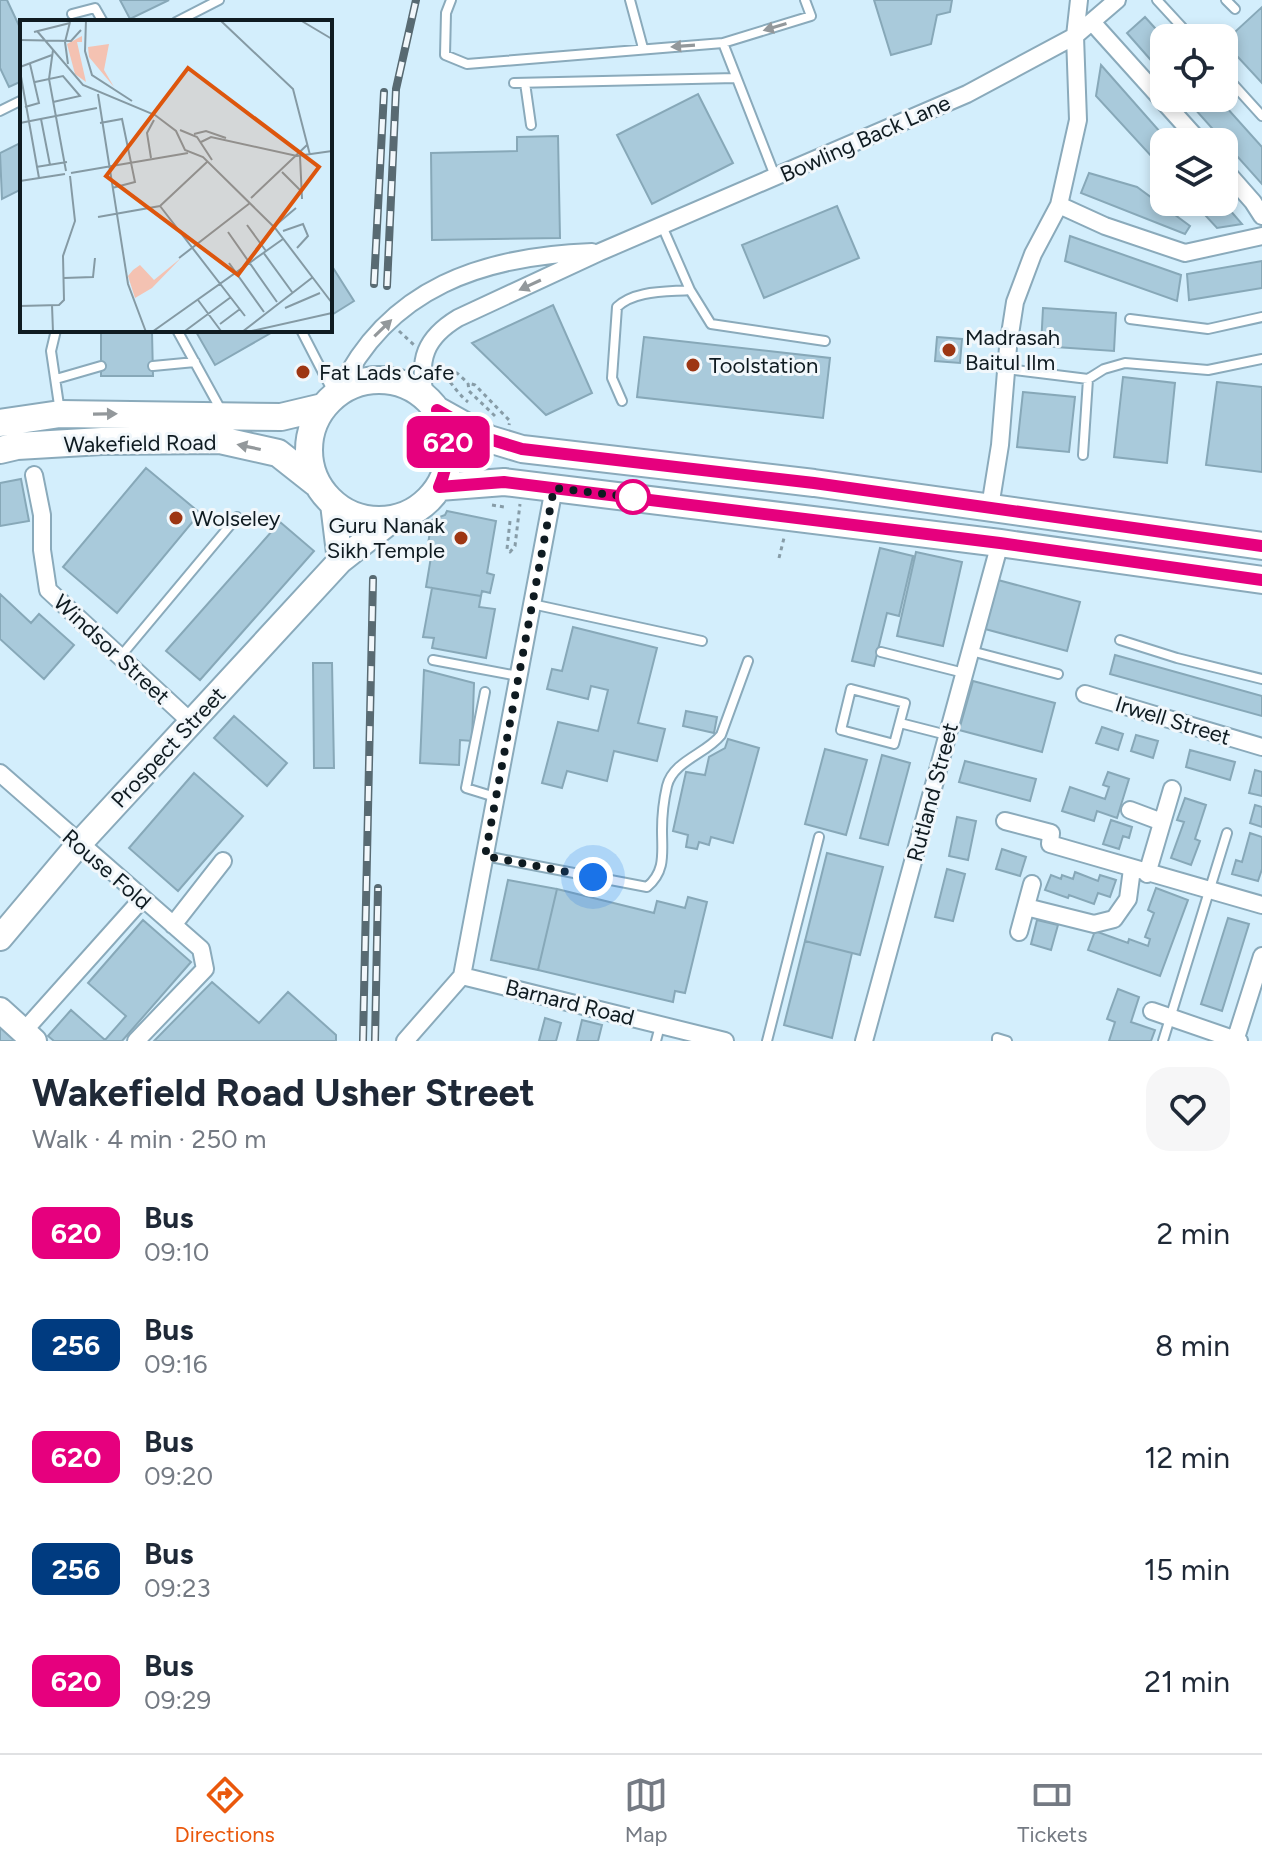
<!DOCTYPE html>
<html lang="en">
<head>
<meta charset="utf-8">
<style>
  body { margin:0; font-family:Figtree,sans-serif; background:#f6f6f7; color:#1f2937; height:100vh; display:flex; flex-direction:column; font-size:30px; white-space:nowrap }
  * { box-sizing:border-box; margin:0 }
  p { font-size:26px; color:#747a83 }
  .icon { flex:none; width:44px; height:44px; fill:none; stroke:currentColor; stroke-width:2; stroke-linecap:round; stroke-linejoin:round }
  .map { position:relative; height:1041px; overflow:hidden }
  .details { display:flex; flex-direction:column; background:#fff; flex:1 }
  .details>* { flex:none }
  .badge { padding:0 16px; border-radius:12px; font-size:28px; line-height:52px }
  .tools { position:absolute; left:1150px; top:24px; display:grid; gap:16px }
  .tools a { display:grid; place-items:center; width:88px; height:88px; border-radius:16px; background:#fff; box-shadow:0 4px 12px #0003; font-size:40px }
  .you { position:absolute; width:40px; height:40px; margin:-20px; border:6px solid #fff; border-radius:50%; background:#1a73e8; box-shadow:0 0 0 12px #1a73e833 }
  .map>.badge { position:absolute; translate:-50% -50%; box-shadow:0 0 0 4px #fff }
  .round { display:grid; place-items:center; flex:none; width:84px; height:84px; border-radius:24px; background:#f6f6f7 }
  .overview { display:flex; align-items:center; justify-content:space-between; height:136px; padding:0 32px }
  h1 { font-size:38px; font-weight:700; line-height:60px }
  ul { padding:0; list-style:none }
  li { display:flex; align-items:center; gap:24px; height:112px; padding:0 32px }
  li div { flex:1 }
  li b { display:block; font-size:30px }
  li em { font-style:normal }
  li .badge { min-width:88px; font-weight:700; text-align:center }
  .dock { display:flex; justify-content:space-around; align-items:center; height:112px; border-top:2px solid #e0e1e3; background:#fff; font-size:22px; color:#747a83 }
  .dock a { display:grid; justify-items:center; gap:4px }
  .dock .on { color:#ea580c }
  .map>svg:first-child { display:block }
  .building { fill:#a9cadb; stroke:#87a8b8; stroke-width:2 }
  .lines { fill:none; stroke-linecap:round; stroke-linejoin:round }
  .lane-casing { stroke:#8aaabb; stroke-width:12 }
  .street-casing { stroke:#8aaabb; stroke-width:20 }
  .secondary-casing { stroke:#8aaabb; stroke-width:28 }
  .primary-casing { stroke:#8aaabb; stroke-width:30 }
  .path { stroke:#879ca7; stroke-width:3; stroke-dasharray:4 4; stroke-linecap:butt }
  .lane { stroke:#fff; stroke-width:8 }
  .street { stroke:#fff; stroke-width:16 }
  .secondary { stroke:#fff; stroke-width:24 }
  .primary { stroke:#fff; stroke-width:26 }
  .rail-casing { stroke:#586a72; stroke-width:8 }
  .rail { stroke:#f1f7fb; stroke-width:5; stroke-dasharray:15; stroke-linecap:butt }
  .oneway { fill:#93989b }
  .line-casing { stroke:#fff; stroke-width:18 }
  .line { stroke:#e6007e; stroke-width:12 }
  .walk { stroke:#0f1b21; stroke-width:8; stroke-dasharray:0 14.4 }
  .poi-dot { fill:#9d3613; stroke:#f1f7fb; stroke-width:3 }
  .stop-dot { fill:#fff; stroke:#e6007e; stroke-width:4 }
  .labels { text-anchor:middle; stroke-width:6; stroke-linejoin:round; paint-order:stroke }
  .street-label { font-size:22px; fill:#0f1b21; stroke:#f1f7fb }
  .poi-label { font-size:22px; fill:#0f1b21; stroke:#f1f7fb; text-anchor:start }
  .inset-road { fill:none; stroke:#859aa4; stroke-width:2 }
  .view { fill:#dd560d; fill-opacity:0.15; stroke:#dd560d; stroke-width:4 }
  .inset-edge { fill:none; stroke:#0f1b21; stroke-width:4 }
</style>
</head>
<body>
<div class="map">
<svg width="1262" height="1041" viewBox="0 0 1262 1041">
  <rect width="100%" height="100%" fill="#d3eefc"/>
  <path class="building" d="M 0,0 L 7,0 L 22,32 L 22,81 L 9,87 L 0,68 Z
    M 120,0 L 169,0 L 130,19 Z
    M 874,0 L 952,0 L 950,12 L 937,15 L 931,44 L 891,55 Z
    M 1262,7 L 1262,83 L 1224,42 Z
    M 1145,17 L 1164,38 L 1164,75 L 1127,33 Z
    M 1101,65 L 1169,142 L 1164,142 L 1164,170 L 1096,96 Z
    M 698,94 L 733,163 L 652,204 L 617,135 Z
    M 1185,98 L 1218,98 L 1262,147 L 1262,184 Z
    M 558,136 L 560,238 L 432,240 L 431,153 L 517,151 L 517,137 Z
    M 22,142 L 22,189 L 2,199 L 0,153 Z
    M 1089,173 L 1137,187 L 1190,226 L 1185,234 L 1081,193 Z
    M 1193,202 L 1223,202 L 1242,224 L 1217,228 Z
    M 837,206 L 859,258 L 764,298 L 742,245 Z
    M 1070,236 L 1181,275 L 1177,301 L 1065,261 Z
    M 1262,261 L 1262,288 L 1189,300 L 1187,274 Z
    M 330,263 L 354,301 L 330,316 Z
    M 553,305 L 592,393 L 546,415 L 472,343 Z
    M 1043,308 L 1116,313 L 1114,351 L 1041,346 Z
    M 195,330 L 276,330 L 215,365 Z
    M 101,332 L 152,332 L 153,376 L 101,376 Z
    M 644,337 L 830,358 L 823,418 L 637,397 Z
    M 937,337 L 962,339 L 960,363 L 935,361 Z
    M 1123,377 L 1175,383 L 1167,463 L 1114,457 Z
    M 1217,382 L 1262,387 L 1262,472 L 1206,465 Z
    M 1023,392 L 1075,397 L 1069,452 L 1017,447 Z
    M 146,468 L 200,513 L 117,613 L 63,567 Z
    M 21,479 L 29,521 L 0,526 L 0,483 Z
    M 447,511 L 496,521 L 487,573 L 494,575 L 490,593 L 482,591 L 481,596 L 426,587 L 431,557 L 426,556 L 432,520 L 445,515 Z
    M 280,522 L 314,551 L 200,680 L 166,651 Z
    M 880,548 L 913,556 L 899,616 L 887,613 L 874,666 L 852,661 Z
    M 916,552 L 962,562 L 943,646 L 897,636 Z
    M 998,580 L 1080,602 L 1067,651 L 985,629 Z
    M 432,588 L 481,596 L 479,607 L 495,609 L 486,658 L 432,648 L 434,638 L 423,637 Z
    M 0,594 L 31,623 L 39,614 L 74,645 L 44,679 L 0,639 Z
    M 573,627 L 657,648 L 638,723 L 665,729 L 657,761 L 614,751 L 607,781 L 567,771 L 562,788 L 542,783 L 558,722 L 598,731 L 608,690 L 591,686 L 588,699 L 547,689 L 552,669 L 562,671 Z
    M 1115,655 L 1262,696 L 1262,716 L 1110,674 Z
    M 313,663 L 332,663 L 334,768 L 314,768 Z
    M 424,670 L 474,683 L 472,741 L 460,740 L 459,765 L 420,763 Z
    M 973,681 L 1055,703 L 1042,752 L 959,730 Z
    M 686,711 L 717,717 L 714,733 L 683,726 Z
    M 234,716 L 287,763 L 267,786 L 214,738 Z
    M 1102,727 L 1123,734 L 1118,750 L 1096,743 Z
    M 1136,735 L 1158,741 L 1153,758 L 1131,751 Z
    M 728,739 L 759,748 L 733,843 L 711,837 L 709,845 L 699,842 L 697,849 L 686,847 L 688,835 L 673,831 L 686,772 L 705,775 L 709,757 L 725,748 Z
    M 825,749 L 867,760 L 846,835 L 805,824 Z
    M 1190,750 L 1235,762 L 1230,780 L 1186,767 Z
    M 882,755 L 910,763 L 888,845 L 860,838 Z
    M 965,761 L 1036,779 L 1030,801 L 959,782 Z
    M 1255,770 L 1262,772 L 1262,796 L 1249,793 Z
    M 1108,772 L 1129,779 L 1117,818 L 1097,811 L 1094,821 L 1062,811 L 1070,787 L 1105,799 L 1109,787 L 1103,785 Z
    M 194,773 L 243,816 L 178,891 L 129,848 Z
    M 1185,798 L 1206,805 L 1195,839 L 1200,841 L 1191,865 L 1171,858 L 1184,822 L 1177,820 Z
    M 1255,805 L 1262,807 L 1262,827 L 1250,823 Z
    M 957,817 L 976,821 L 968,860 L 949,856 Z
    M 1111,820 L 1132,827 L 1129,838 L 1123,836 L 1119,849 L 1103,844 Z
    M 1250,833 L 1262,837 L 1262,869 L 1258,881 L 1232,874 L 1236,860 L 1242,862 Z
    M 1002,849 L 1026,857 L 1020,876 L 996,869 Z
    M 827,853 L 883,867 L 860,955 L 805,941 Z
    M 947,869 L 965,874 L 953,921 L 935,917 Z
    M 1075,872 L 1098,881 L 1100,875 L 1116,880 L 1110,897 L 1098,893 L 1094,904 L 1069,895 L 1068,898 L 1045,890 L 1051,875 L 1061,879 L 1062,875 L 1073,879 Z
    M 508,880 L 557,889 L 538,970 L 491,960 Z
    M 1156,888 L 1188,900 L 1160,976 L 1088,950 L 1095,931 L 1128,943 L 1129,939 L 1148,946 L 1150,939 L 1145,937 L 1154,913 L 1148,910 Z
    M 557,889 L 654,913 L 657,901 L 685,908 L 688,897 L 707,902 L 685,993 L 675,991 L 673,1002 L 538,970 Z
    M 1228,918 L 1249,924 L 1222,1011 L 1201,1004 Z
    M 143,920 L 191,962 L 122,1041 L 54,1041 L 48,1036 L 71,1010 L 105,1040 L 126,1016 L 88,983 Z
    M 1037,920 L 1058,925 L 1051,950 L 1031,944 Z
    M 805,941 L 852,953 L 832,1038 L 784,1025 Z
    M 212,982 L 259,1023 L 288,992 L 336,1035 L 336,1041 L 154,1041 Z
    M 1118,989 L 1139,997 L 1131,1022 L 1155,1030 L 1151,1041 L 1109,1041 L 1115,1022 L 1107,1019 Z
    M 545,1018 L 561,1023 L 556,1041 L 539,1041 Z
    M 582,1020 L 602,1025 L 598,1041 L 577,1041 Z
    M 0,1027 L 6,1032 L 16,1041 L 0,1041 Z"/>
  <g class="lines">
    <g class="lane-casing">
      <path id="lane" d="M 451,0 L 446,13 L 445,55 L 467,64 L 723,43 L 811,16 L 805,0
        M 630,0 L 643,48
        M 1157,0 L 1192,38
        M 1226,0 L 1235,9
        M 72,14 L 95,8 L 103,22
        M 176,22 L 219,0
        M 723,43 L 775,176
        M 1224,74 L 1262,116
        M 514,83 L 736,78
        M 525,83 L 531,125
        M 0,111 L 22,100
        M 690,290 L 711,324 L 825,341
        M 1130,319 L 1208,329 L 1262,317
        M 56,330 L 51,351 L 60,412
        M 177,330 L 221,410
        M 301,330 L 334,394
        M 153,366 L 195,362
        M 1007,369 L 1088,379 L 1104,369 L 1125,363 L 1208,370 L 1262,359
        M 56,379 L 101,366
        M 622,401 L 612,378 L 617,307 C 635,290 666,292 690,290 L 662,226
        M 1083,455 L 1088,379
        M 532,604 L 702,641
        M 1120,640 L 1177,658 L 1262,679
        M 971,651 L 1058,674
        M 881,652 L 964,673
        M 120,657 L 237,517
        M 433,660 L 518,676
        M 851,689 L 905,703 L 894,744 L 841,730 Z
        M 485,692 L 466,788 L 495,797
        M 900,723 L 947,735
        M 485,856 L 647,887 C 666,871 662,853 662,830 C 662,816 664,799 667,786 C 673,761 706,754 721,735 L 748,661
        M 656,1041 L 660,1026
        M 767,1041 L 819,837
        M 997,1041 L 997,1038 L 1007,1041
        M 1163,1041 L 1227,833"/>
    </g>
    <g class="street-casing">
      <path id="street" d="M 1092,22 L 1200,142
        M 1224,169 L 1253,202 L 1262,216
        M 1059,205 L 1105,226 L 1185,253 L 1262,236
        M 339,391 C 388,287 484,256 592,252
        M 425,397 C 418,359 425,338 458,318 L 600,252 L 967,94 L 1075,36 L 1117,0
        M 34,475 L 42,515 L 42,550 L 48,590 L 191,722
        M 990,507 L 1000,445 L 1008,347 L 1015,302 L 1033,254 L 1059,205 L 1078,120 L 1075,36 L 1079,0
        M 1085,694 L 1262,747
        M 0,773 L 201,949 L 205,969 L 136,1041
        M 1130,810 L 1162,822
        M 1005,821 L 1051,833 L 1050,844 L 1262,905
        M 1147,874 L 1172,789
        M 1026,907 L 1094,924 L 1114,919 L 1128,899 L 1132,869
        M 173,925 L 223,861
        M 1019,932 L 1032,884
        M 462,976 L 725,1041
        M 1152,1011 L 1239,1041
        M 23,1032 L 142,899
        M 405,1041 L 462,976 L 554,488
        M 864,1041 L 1000,543
        M 1235,1041 L 1262,956"/>
    </g>
    <g class="secondary-casing">
      <path id="secondary" d="M 333,504 L 340,561
        M 0,938 L 79,844 L 340,561 L 392,520
        M 0,1010 L 34,1041"/>
    </g>
    <g class="primary-casing">
      <path id="primary" d="M309 450a70 70 0 1 1 140 0a70 70 0 1 1-140 0Z
        M 437,410 L 489,439 L 522,449 L 814,483 L 1262,546
        M 0,423 L 60,414 L 281,417 L 323,407
        M 0,450 L 17,446 L 102,441 L 220,440 L 278,453 L 316,483
        M 439,487 L 504,482 L 1000,543 L 1262,580"/>
    </g>
    <path class="path" d="M 399,331 L 414,345
      M 440,370 C 450,380 455,391 468,402
      M 448,376 L 457,373 L 468,383
      M 495,416 L 469,391 L 468,383 L 475,385 L 510,421 L 509,425
      M 492,505 L 504,507
      M 510,521 L 507,549 L 510,552 L 515,546 L 520,504
      M 779,558 L 784,538"/>
    <use href="#lane" class="lane"/>
    <use href="#street" class="street"/>
    <use href="#secondary" class="secondary"/>
    <use href="#primary" class="primary"/>
    <g class="rail-casing">
      <path id="rail" d="M 374,284 L 384,92
        M 387,286 L 396,89 L 416,0
        M 363,1041 L 373,579
        M 375,1041 L 378,888"/>
    </g>
    <use href="#rail" class="rail"/>
  </g>
  <defs><path id="oneway-solid" d="M-6-.8H1V-3.2L6.5 0L1 3.2V.8H-6Z" transform="scale(2)"/></defs>
  <g class="oneway">
    <use href="#oneway-solid" transform="translate(775 27) rotate(163)"/>
    <use href="#oneway-solid" transform="translate(683 46) rotate(176)"/>
    <use href="#oneway-solid" transform="translate(530 285) rotate(155)"/>
    <use href="#oneway-solid" transform="translate(383 328) rotate(-44)"/>
    <use href="#oneway-solid" transform="translate(105 414) rotate(-1)"/>
    <use href="#oneway-solid" transform="translate(249 447) rotate(-168)"/>
  </g>
  <g class="lines">
    <g class="line-casing">
      <path id="line" d="M 1262,546 L 814,483 L 522,449 L 489,439 L 437,410 C 449,440 452,456 439,487 L 504,482 L 1000,543 L 1262,580"/>
    </g>
    <use href="#line" class="line"/>
    <path class="walk" d="M 593,877 L 485,856 L 554,488 L 647,499 L 633,497"/>
  </g>
  <g class="poi-dot">
    <circle cx="949" cy="350" r="8"/>
    <circle cx="693" cy="365" r="8"/>
    <circle cx="303" cy="372" r="8"/>
    <circle cx="176" cy="518" r="8"/>
    <circle cx="461" cy="538" r="8"/>
  </g>
  <circle class="stop-dot" cx="633" cy="497" r="16"/>
  <g class="labels">
    <g class="street-label">
      <text transform="translate(865 138) rotate(-24)" y="8">Bowling Back Lane</text>
      <text transform="translate(140 443) rotate(-1)" y="8">Wakefield Road</text>
      <text transform="translate(112 649) rotate(43)" y="8">Windsor Street</text>
      <text transform="translate(1173 720) rotate(17)" y="8">Irwell Street</text>
      <text transform="translate(168 747) rotate(-47)" y="8">Prospect Street</text>
      <text transform="translate(932 792) rotate(-75)" y="8">Rutland Street</text>
      <text transform="translate(107 869) rotate(41)" y="8">Rouse Fold</text>
      <text transform="translate(570 1002) rotate(14)" y="8">Barnard Road</text>
    </g>
    <g class="poi-label">
      <text x="965" y="345">Madrasah<tspan x="965" dy="25">Baitul Ilm</tspan></text>
      <text x="709" y="373">Toolstation</text>
      <text x="319" y="380">Fat Lads Cafe</text>
      <text x="192" y="526">Wolseley</text>
      <text x="445" y="533" text-anchor="end">Guru Nanak<tspan x="445" dy="25">Sikh Temple</tspan></text>
    </g>
  </g>
  <g transform="translate(20 20)">
    <rect width="312" height="312" fill="#d3eefc"/>
    <path d="M 62,16 L 62,22 L 57,22 L 66,62 L 55,54 L 47,24 ZM 89,24 L 84,50 L 94,67 L 69,37 L 68,27 ZM 161,238 L 132,268 L 115,278 L 108,256 L 113,250 L 120,245 L 134,260 Z" fill="#f4c2b2"/>
    <path class="inset-road" d="M 66,0 L 65,31 L 72,55 L 112,81M 200,0 L 273,69 L 290,135M 280,0 L 312,19M 17,11 L 63,65 L 135,95 L 156,111 L 165,130 L 183,137 L 255,208 L 312,283M 14,12 L 50,3M 0,20 L 51,21 L 61,10M 33,30 L 29,59 L 46,151M 48,44 L 45,22 L 50,2M 0,47 L 32,35M 0,51 L 19,158M 15,62 L 43,56 L 60,76 L 33,82M 78,74 L 108,264 L 126,312M 5,87 L 19,83 L 10,44M 21,99 L 30,145M 0,103 L 77,88M 80,103 L 102,99 L 115,162 L 92,168M 160,110 L 177,117 L 192,140M 174,114 L 186,111 L 206,118M 181,122 L 191,117 L 277,136 L 312,131M 280,136 L 282,179M 131,138 L 127,113 L 134,100M 16,147 L 47,142M 262,152 L 282,172M 51,153 L 168,133M 0,161 L 45,154M 231,178 L 287,125M 140,186 L 225,296M 78,197 L 140,186 L 187,142M 257,204 L 276,188M 227,205 L 246,231M 263,211 L 283,204 L 288,216 L 277,228M 208,212 L 257,282M 243,232 L 272,272M 159,238 L 230,183M 209,243 L 244,292M 44,258 L 73,257 L 75,238M 178,280 L 201,311M 32,285 L 33,312M 0,286 L 39,285 L 44,280 L 43,236 L 55,201 L 50,156M 265,288 L 300,273M 200,304 L 220,289M 165,311 L 211,277M 132,312 L 263,219M 222,312 L 293,257M 227,312 L 312,293"/>
    <path class="view" d="M 168,48 L 299,147 L 218,255 L 86,156 Z"/>
    <rect width="312" height="312" class="inset-edge"/>
  </g>
</svg>
<div class="tools">
<a><svg class="icon" aria-label="locate" viewBox="0 0 24 24"><circle cx="12" cy="12" r="6"/><path d="M12 2v4M12 18v4M2 12h4M18 12h4"/></svg></a>
<a><svg class="icon" aria-label="layers" viewBox="0 0 24 24"><path d="M12 4l9 5-9 5-9-5zM3 14l9 5 9-5"/></svg></a>
</div>
<div class="you" style="left:593px;top:877px"></div>
<b class="badge" style="left:448px;top:442px;background:#e6007e;color:#fff">620</b>
</div>
<section class="details">
<div class="overview"><div><h1>Wakefield Road Usher Street</h1><p>Walk · 4 min · 250 m</p></div><a class="round"><svg class="icon" aria-label="heart" viewBox="0 0 24 24"><path d="M12 20l-8-8c-3-5 5-10 8-4 3-6 11-1 8 4z"/></svg></a></div>
<ul>
<li><span class="badge" style="background:#e6007e;color:#fff">620</span><div><b>Bus</b><p>09:10</p></div><em>2 min</em></li>
<li><span class="badge" style="background:#003b80;color:#fff">256</span><div><b>Bus</b><p>09:16</p></div><em>8 min</em></li>
<li><span class="badge" style="background:#e6007e;color:#fff">620</span><div><b>Bus</b><p>09:20</p></div><em>12 min</em></li>
<li><span class="badge" style="background:#003b80;color:#fff">256</span><div><b>Bus</b><p>09:23</p></div><em>15 min</em></li>
<li><span class="badge" style="background:#e6007e;color:#fff">620</span><div><b>Bus</b><p>09:29</p></div><em>21 min</em></li>
</ul>
</section>
<nav class="dock">
<a class="on"><svg class="icon" aria-label="directions" viewBox="0 0 24 24"><path d="M12 3l9 9-9 9-9-9zM9 14v-3h6M13 9l2 2-2 2"/></svg>Directions</a>
<a><svg class="icon" aria-label="map" viewBox="0 0 24 24"><path d="M3 6l6-2 6 2 6-2v14l-6 2-6-2-6 2zM9 4v14M15 6v14"/></svg>Map</a>
<a><svg class="icon" aria-label="tickets" viewBox="0 0 24 24"><path d="M3 7h18v10H3zM15 7v10"/></svg>Tickets</a>
</nav>
</body>
</html>
